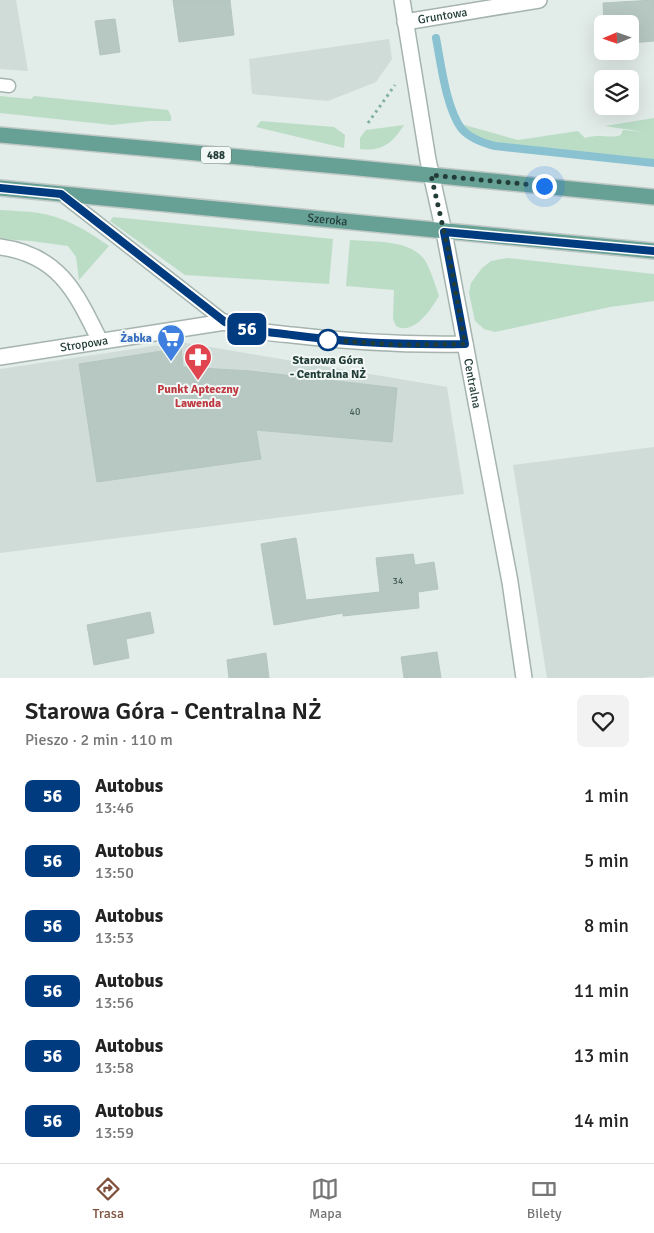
<!DOCTYPE html>
<html lang="pl">
<head>
<meta charset="utf-8">
<style>
  body { margin:0; font-family:Signika,sans-serif; background:#f2f2f2; color:#222; height:100vh; display:flex; flex-direction:column; font-size:19px; white-space:nowrap }
  * { box-sizing:border-box; margin:0 }
  p { font-size:16px; color:#767676 }
  .icon { flex:none; width:28px; height:28px; fill:none; stroke:currentColor; stroke-width:2; stroke-linecap:round; stroke-linejoin:round }
  .map { position:relative; height:678px; overflow:hidden }
  .sheet { display:flex; flex-direction:column; background:#fff; flex:1 }
  .sheet>* { flex:none }
  .badge { padding:0 10px; border-radius:8px; font-size:18px; line-height:32px }
  .needle { width:32px; rotate:268deg }
  .fabs { position:absolute; left:594px; top:15px; display:grid; gap:10px }
  .fabs a { display:grid; place-items:center; width:45px; height:45px; border-radius:8px; background:#fff; box-shadow:0 5px 20px #0002; font-size:25px }
  .you { position:absolute; width:25px; height:25px; margin:-12px; border:4px solid #fff; border-radius:50%; background:#1a73e8; box-shadow:0 0 0 8px #1a73e833 }
  .map>.badge { position:absolute; translate:-50% -50%; box-shadow:0 0 0 2px #fff }
  .round { display:grid; place-items:center; flex:none; width:52px; height:52px; border-radius:8px; background:#f2f2f2 }
  .overview { display:flex; align-items:center; justify-content:space-between; height:85px; padding:0 25px }
  h1 { font-size:24px; font-weight:600; line-height:38px }
  ul { padding:0; list-style:none }
  li { display:flex; align-items:center; gap:15px; height:65px; padding:0 25px }
  li div { flex:1 }
  li b { display:block; font-size:19px }
  li em { font-style:normal }
  li .badge { min-width:55px; font-weight:700; text-align:center }
  .dock { display:flex; justify-content:space-around; align-items:center; height:70px; border-top:1px solid #e0e0e0; background:#fff; font-size:14px; color:#767676 }
  .dock a { display:grid; justify-items:center; gap:2px }
  .dock .on { color:#7f503c }
  .map>svg:first-child { display:block }
  .built { fill:#d0dcd7 }
  .green { fill:#bbddc6 }
  .lines { fill:none; stroke-linecap:round; stroke-linejoin:round }
  .stream { stroke:#8ac2d1; stroke-width:8 }
  .building { fill:#b7c7c1; stroke:#b4c6bf }
  .service-casing { stroke:#a5b4af; stroke-width:15 }
  .minor-casing { stroke:#a5b4af; stroke-width:18 }
  .tertiary-casing { stroke:#a5b4af; stroke-width:18 }
  .primary-casing { stroke:#c1c9c7; stroke-width:18 }
  .path { stroke:#82afa4; stroke-width:3; stroke-dasharray:2.5 4; stroke-linecap:butt }
  .service { stroke:#fff; stroke-width:12 }
  .minor { stroke:#fff; stroke-width:15 }
  .tertiary { stroke:#fff; stroke-width:15 }
  .primary { stroke:#67a195; stroke-width:15 }
  .line-casing { stroke:#fff; stroke-width:11 }
  .line { stroke:#003b80; stroke-width:8 }
  .walk { stroke:#223d37; stroke-width:5; stroke-dasharray:0 9 }
  .stop-dot { fill:#fff; stroke:#003b80; stroke-width:2.5 }
  .labels { text-anchor:middle; stroke-width:4; stroke-linejoin:round; paint-order:stroke }
  .number-label { font-size:10px; fill:#47605a }
  .shield { fill:#f2f8f6; stroke:#607570; stroke-width:1 }
  .shield-label { font-size:11px; font-weight:bold; fill:#223d37 }
  .street-label { font-size:12px; fill:#223d37; stroke:#f2f8f6 }
  .shop-label { font-size:12px; font-weight:bold; fill:#366cbe; stroke:#f2f8f6; text-anchor:end }
  .stop-label { font-size:12px; font-weight:bold; fill:#223d37; stroke:#f2f8f6 }
  .health-label { font-size:12px; font-weight:bold; fill:#be3a42; stroke:#f2f8f6 }
</style>
</head>
<body>
<div class="map">
<svg width="654" height="678" viewBox="0 0 654 678">
  <rect width="100%" height="100%" fill="#e2ece8"/>
  <path class="built" d="M 0,0 L 16,0 L 28,71 L 0,69 Z
    M 389,39 L 392,59 L 376,82 L 328,101 L 252,94 L 249,59 Z
    M 180,342 L 447,387 L 464,494 L 0,553 L 0,369 Z
    M 654,447 L 654,676 L 643,678 L 547,678 L 513,465 Z"/>
  <path class="green" d="M 0,96 L 31,99 L 34,96 L 168,110 L 171,116 L 171,121 L 150,121 L 112,125 L 0,113 Z
    M 654,118 L 654,161 L 496,145 L 477,139 L 461,124 L 518,140 L 578,131 L 585,138 C 600,133 609,139 621,135 L 623,130 L 644,132 L 605,126 Z
    M 261,121 L 334,127 L 345,135 L 344,148 L 256,127 Z
    M 404,125 C 393,143 381,152 360,149 L 360,138 L 366,130 Z
    M 0,210 C 13,211 26,211 39,213 C 65,217 88,231 109,246 L 79,280 L 76,257 L 68,246 L 31,241 L 0,239 Z
    M 113,217 L 333,239 L 329,284 L 185,275 L 110,221 Z
    M 350,240 C 373,242 413,239 426,262 C 432,273 435,285 439,296 C 431,310 413,336 396,326 L 393,319 L 394,290 L 346,286 Z
    M 507,258 L 654,274 L 654,301 L 610,307 L 495,332 L 484,329 L 475,321 L 469,293 L 471,283 L 482,268 L 491,261 Z"/>
  <g class="lines">
    <path class="stream" d="M 436,38 C 441,64 446,107 461,128 C 469,138 483,143 495,146 L 654,163"/>
  </g>
  <path class="building" d="M 173,0 L 230,0 L 234,35 L 179,42 Z
    M 654,0 L 654,41 L 630,43 L 630,24 L 604,24 L 603,3 Z
    M 115,19 L 120,52 L 100,55 L 95,21 Z
    M 181,348 L 183,367 L 250,371 L 397,388 L 392,442 L 256,430 L 261,459 L 97,482 L 79,364 Z
    M 296,538 L 306,600 L 380,592 L 376,558 L 413,554 L 415,565 L 434,562 L 438,589 L 418,592 L 419,608 L 343,616 L 343,613 L 274,625 L 261,544 Z
    M 150,612 L 154,633 L 126,639 L 129,658 L 94,665 L 87,625 Z
    M 437,652 L 441,678 L 404,678 L 401,657 Z
    M 266,653 L 269,678 L 229,678 L 227,660 Z"/>
  <g class="lines">
    <g class="service-casing">
      <path id="service" d="M 0,85 L 9,86
        M 61,194 L 225,322"/>
    </g>
    <g class="minor-casing">
      <g id="minor">
        <path id="s1" d="M 405,22 L 539,0"/>
        <path id="s2" d="M 444,232 L 510,582 L 524,678"/>
        <path d="M 0,247 C 59,255 76,292 100,341"/>
        <path id="s3" d="M 0,357 L 225,322 C 246,331 270,333 292,335 C 350,342 407,345 465,344"/>
      </g>
    </g>
    <g class="tertiary-casing">
      <path id="tertiary" d="M 402,0 L 428,160 L 444,232"/>
    </g>
    <g class="primary-casing">
      <g id="primary">
        <path d="M 0,135 L 348,167 L 654,197"/>
        <path id="s4" d="M 0,188 L 654,251"/>
      </g>
    </g>
    <path class="path" d="M 368,123 L 395,85"/>
    <use href="#service" class="service"/>
    <use href="#minor" class="minor"/>
    <use href="#tertiary" class="tertiary"/>
    <use href="#primary" class="primary"/>
  </g>
  <g class="lines">
    <g class="line-casing">
      <path id="line" d="M 0,188 L 61,194 L 225,322 C 246,331 270,332 292,335 C 350,343 407,345 465,344 L 444,232 L 654,251"/>
    </g>
    <use href="#line" class="line"/>
    <path class="walk" d="M 328,340 L 399,345 L 465,344 L 448,249 L 431,175 L 544,186"/>
  </g>
  <defs>
    <g id="supermarket-pin" transform="scale(1.4375)"><path d="M0 17L-7.5 6A9.5 9.5 0 1 1 7.5 6Z" fill="#3f7fe0" stroke="#f2f8f6"/><path d="M-6-5.5h2.5l.6 2H6L4.5 2H-2.5L-4.4-4H-6ZM-1.5 3.2a1.3 1.3 0 1 0 .1 0ZM3 3.2a1.3 1.3 0 1 0 .1 0Z" fill="#fff"/></g>
    <g id="pharmacy-pin" transform="scale(1.4375)"><path d="M0 17L-7.5 6A9.5 9.5 0 1 1 7.5 6Z" fill="#e0444e" stroke="#f2f8f6"/><path d="M-2-6h4v4h4v4h-4v4h-4v-4h-4v-4h4Z" fill="#fff"/></g>
  </defs>
  <g fill-rule="evenodd">
    <use href="#supermarket-pin" x="171" y="338"/>
    <use href="#pharmacy-pin" x="198" y="357"/>
  </g>
  <circle class="stop-dot" cx="328" cy="340" r="10"/>
  <g class="labels">
    <g class="number-label">
      <text x="355" y="415">40</text>
      <text x="398" y="584">34</text>
    </g>
    <rect class="shield" x="201" y="146.5" width="30" height="17" rx="4"/>
    <g class="shield-label">
      <text x="216" y="159">488</text>
    </g>
    <g class="street-label">
      <text dy="4" stroke="none"><textPath href="#s1" startOffset="38">Gruntowa</textPath></text>
      <text dy="4" stroke="none"><textPath href="#s4" startOffset="329">Szeroka</textPath></text>
      <text dy="4" stroke="none"><textPath href="#s3" startOffset="85">Stropowa</textPath></text>
      <text dy="4" stroke="none"><textPath href="#s2" startOffset="154">Centralna</textPath></text>
    </g>
    <g class="shop-label">
      <text x="152" y="342">Żabka</text>
    </g>
    <g class="stop-label">
      <text x="328" y="364">Starowa Góra<tspan x="328" dy="14">- Centralna NŻ</tspan></text>
    </g>
    <g class="health-label">
      <text x="198" y="393">Punkt Apteczny<tspan x="198" dy="14">Lawenda</tspan></text>
    </g>
  </g>
</svg>
<div class="fabs">
<a><svg class="needle" viewBox="-14 -14 28 28"><path d="M0-13l5 13h-10z" fill="#e53935"/><path d="M0 13l5-13h-10z" fill="#767676"/></svg></a>
<a><svg class="icon" aria-label="layers" viewBox="0 0 24 24"><path d="M12 4l9 5-9 5-9-5zM3 14l9 5 9-5"/></svg></a>
</div>
<div class="you" style="left:544px;top:186px"></div>
<b class="badge" style="left:247px;top:329px;background:#003b80;color:#fff">56</b>
</div>
<section class="sheet">
<div class="overview"><div><h1>Starowa Góra - Centralna NŻ</h1><p>Pieszo · 2 min · 110 m</p></div><a class="round"><svg class="icon" aria-label="heart" viewBox="0 0 24 24"><path d="M12 20l-8-8c-3-5 5-10 8-4 3-6 11-1 8 4z"/></svg></a></div>
<ul>
<li><span class="badge" style="background:#003b80;color:#fff">56</span><div><b>Autobus</b><p>13:46</p></div><em>1 min</em></li>
<li><span class="badge" style="background:#003b80;color:#fff">56</span><div><b>Autobus</b><p>13:50</p></div><em>5 min</em></li>
<li><span class="badge" style="background:#003b80;color:#fff">56</span><div><b>Autobus</b><p>13:53</p></div><em>8 min</em></li>
<li><span class="badge" style="background:#003b80;color:#fff">56</span><div><b>Autobus</b><p>13:56</p></div><em>11 min</em></li>
<li><span class="badge" style="background:#003b80;color:#fff">56</span><div><b>Autobus</b><p>13:58</p></div><em>13 min</em></li>
<li><span class="badge" style="background:#003b80;color:#fff">56</span><div><b>Autobus</b><p>13:59</p></div><em>14 min</em></li>
</ul>
</section>
<nav class="dock">
<a class="on"><svg class="icon" aria-label="directions" viewBox="0 0 24 24"><path d="M12 3l9 9-9 9-9-9zM9 14v-3h6M13 9l2 2-2 2"/></svg>Trasa</a>
<a><svg class="icon" aria-label="map" viewBox="0 0 24 24"><path d="M3 6l6-2 6 2 6-2v14l-6 2-6-2-6 2zM9 4v14M15 6v14"/></svg>Mapa</a>
<a><svg class="icon" aria-label="tickets" viewBox="0 0 24 24"><path d="M3 7h18v10H3zM15 7v10"/></svg>Bilety</a>
</nav>
</body>
</html>
